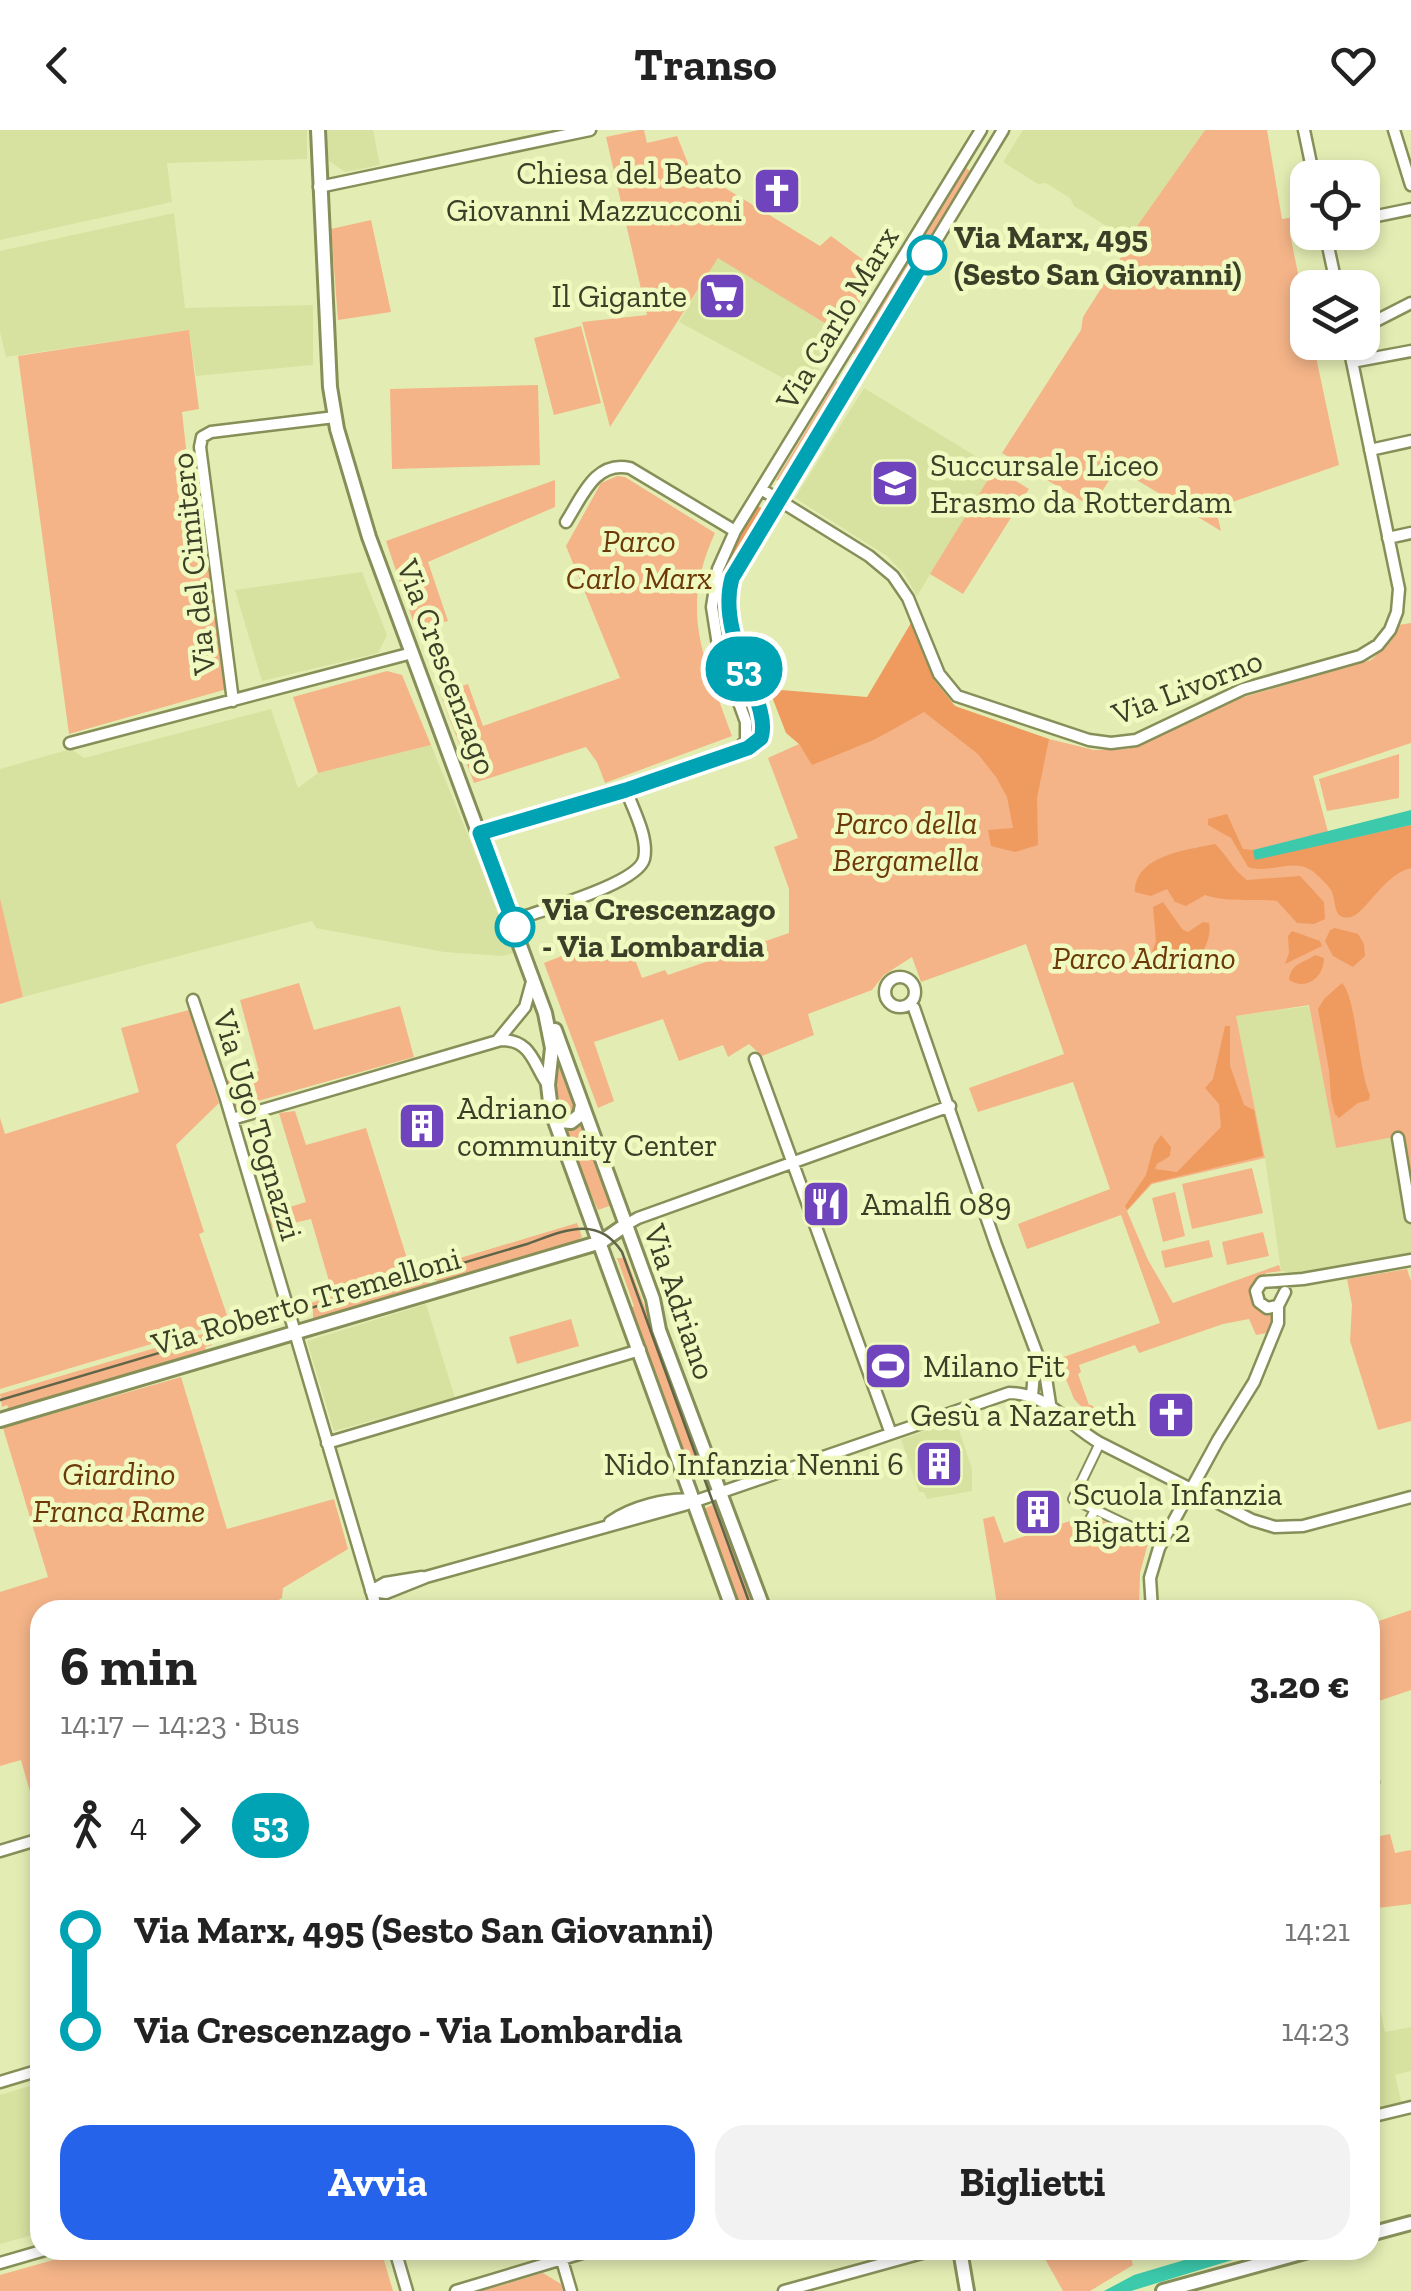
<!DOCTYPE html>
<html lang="it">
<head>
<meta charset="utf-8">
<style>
  body { margin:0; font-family:"Zilla Slab",serif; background:#f2f2f2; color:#222; height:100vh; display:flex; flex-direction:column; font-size:38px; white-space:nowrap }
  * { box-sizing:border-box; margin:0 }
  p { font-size:32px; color:#767676 }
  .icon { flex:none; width:55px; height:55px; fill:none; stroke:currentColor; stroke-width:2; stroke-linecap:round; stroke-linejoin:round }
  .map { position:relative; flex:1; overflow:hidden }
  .sheet { position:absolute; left:30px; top:1470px; width:1350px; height:660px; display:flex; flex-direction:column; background:#fff; border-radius:30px; box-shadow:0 5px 15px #0003 }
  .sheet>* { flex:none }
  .badge { padding:0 20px; border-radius:32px; font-size:35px; line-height:65px }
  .controls { position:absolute; left:1290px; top:30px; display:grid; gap:20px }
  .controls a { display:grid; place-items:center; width:90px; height:90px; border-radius:20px; background:#fff; box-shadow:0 5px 15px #0003; font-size:50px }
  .map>.badge { position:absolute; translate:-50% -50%; box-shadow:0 0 0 5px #fff }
  .legs { display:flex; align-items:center; gap:15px; height:110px; padding:0 30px; font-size:32px }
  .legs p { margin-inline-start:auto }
  .summary { display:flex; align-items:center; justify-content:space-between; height:170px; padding:0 30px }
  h1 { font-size:55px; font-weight:800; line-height:75px }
  .primary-button { display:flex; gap:20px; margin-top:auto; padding:20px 30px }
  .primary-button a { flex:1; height:115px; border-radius:30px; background:#2563eb; color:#fff; font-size:40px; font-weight:800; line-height:115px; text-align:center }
  .primary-button a+a { background:#f2f2f2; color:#222 }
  ul { padding:0 30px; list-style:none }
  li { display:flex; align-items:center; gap:35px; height:100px; font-size:38px }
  li i { display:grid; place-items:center; width:15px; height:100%; margin:0 12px; background:currentColor }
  li i::after { content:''; width:25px; height:25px; margin:-12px; border:8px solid; border-radius:50%; background:#fff }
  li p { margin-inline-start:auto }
  li:first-child i { background:linear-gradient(#0000 50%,currentColor 0) }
  li:last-child i { background:linear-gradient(currentColor 50%,#0000 0) }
  header { display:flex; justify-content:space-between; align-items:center; height:130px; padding:0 30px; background:#fff; font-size:45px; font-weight:800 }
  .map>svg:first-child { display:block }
  .built { fill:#d7e1a0 }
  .green { fill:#f4b488 }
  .forest { fill:#ef9b5f }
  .water { fill:#3cc9ac }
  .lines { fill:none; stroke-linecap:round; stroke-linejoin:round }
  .pedestrian-casing { stroke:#878f59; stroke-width:12 }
  .minor-casing { stroke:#878f59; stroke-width:15 }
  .tertiary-casing { stroke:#878f59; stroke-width:18 }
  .pedestrian { stroke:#fff; stroke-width:8 }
  .minor { stroke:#fff; stroke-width:10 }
  .tertiary { stroke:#fff; stroke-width:12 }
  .tram { stroke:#616547; stroke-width:2.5 }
  .line-1-casing { stroke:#fff; stroke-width:22 }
  .line-1 { stroke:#00a3b4; stroke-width:15 }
  .stop-1-dot { fill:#fff; stroke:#00a3b4; stroke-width:5 }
  .labels { text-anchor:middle; stroke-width:9; stroke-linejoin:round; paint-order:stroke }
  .poi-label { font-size:32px; fill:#3c3f28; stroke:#f0fac0; text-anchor:start }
  .stop-label { font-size:32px; font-weight:bold; fill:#3c3f28; stroke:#f0fac0; text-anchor:start }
  .street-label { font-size:32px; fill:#3c3f28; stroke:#f0fac0 }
  .park-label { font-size:32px; font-style:italic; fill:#6e3909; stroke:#f0fac0 }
</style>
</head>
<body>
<header><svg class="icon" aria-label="back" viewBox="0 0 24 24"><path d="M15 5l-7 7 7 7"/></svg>Transo<svg class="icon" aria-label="heart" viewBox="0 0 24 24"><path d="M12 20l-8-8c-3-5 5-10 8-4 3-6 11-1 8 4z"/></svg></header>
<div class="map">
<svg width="1411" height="2161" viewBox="0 0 1411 2161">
  <rect width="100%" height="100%" fill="#e3edb3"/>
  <path class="built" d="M 0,0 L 307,0 L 307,29 L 167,33 L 172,72 L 0,110 Z
    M 323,0 L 373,0 L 380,35 L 345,42 L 329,31 Z
    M 1023,0 L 1205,0 L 1128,109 L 1074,76 L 1070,68 L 1046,53 L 1038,54 L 1003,32 Z
    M 174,83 L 185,178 L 313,175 L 313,235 L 196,246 L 189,200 L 6,227 L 0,202 L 0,121 Z
    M 718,127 L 841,203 L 805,260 L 679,192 Z
    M 864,258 L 995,338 L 917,466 L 904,444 L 887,426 L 795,368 Z
    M 362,442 L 387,505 L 378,523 L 262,551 L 235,460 Z
    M 271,579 L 298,658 L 318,643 L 431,615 L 516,822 L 503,826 L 444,822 L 316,798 L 312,791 L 23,867 L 0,768 L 0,639 L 71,619 L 84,628 Z
    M 1309,876 L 1336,1018 L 1404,1005 L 1411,1047 L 1411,1127 L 1303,1145 L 1281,1141 L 1265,1028 L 1236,886 Z
    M 426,1174 L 455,1268 L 334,1301 L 307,1211 Z
    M 956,1291 L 972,1339 L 972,1361 L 927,1369 L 924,1362 L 919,1362 L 901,1309 Z
    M 1372,1843 L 1385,1902 L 1411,1897 L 1411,1941 L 1395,1945 L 1403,1979 L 1370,1987 Z
    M 40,1953 L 40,2103 L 0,2114 L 0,1965 Z"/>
  <path class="green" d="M 639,0 L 644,0 L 647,13 L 677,6 L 689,36 L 820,116 L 831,106 L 878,141 L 841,203 L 718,128 L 610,297 L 582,192 L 647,185 L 606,7 Z
    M 1205,0 L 1267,0 L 1282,89 L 1307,85 L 1307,100 L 1290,104 L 1307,188 L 1308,212 L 1313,213 L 1339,335 L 1221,376 L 1217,384 L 1221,401 L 1117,338 L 1092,377 L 1002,323 L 1081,200 L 1083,187 L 1126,119 L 1123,116 Z
    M 966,38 L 970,41 L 858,226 L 853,223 Z
    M 371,90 L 391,182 L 338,190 L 331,99 Z
    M 581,196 L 601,273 L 554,285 L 534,208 Z
    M 189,200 L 199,279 L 182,282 L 187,327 L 197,327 L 227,559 L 69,604 L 18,226 Z
    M 836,251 L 841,254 L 781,352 L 776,350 Z
    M 538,255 L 540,335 L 392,339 L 390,259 Z
    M 995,338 L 1029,359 L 963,464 L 930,444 Z
    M 617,346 L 625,347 L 715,403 C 678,483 705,529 732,606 L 605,653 L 597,632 L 586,617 L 474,653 L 440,563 L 468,554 L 483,596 L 620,548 L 566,416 L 601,353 Z
    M 555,350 L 555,377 L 428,432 L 448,491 L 416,500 L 386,411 Z
    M 1411,493 L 1411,613 L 1313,646 L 1331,713 L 1411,695 L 1411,1047 L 1404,1005 L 1336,1018 L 1309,875 L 1236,886 L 1265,1028 L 1152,1054 L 1127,1081 L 1148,1130 L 1173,1173 L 1279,1135 L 1281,1141 L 1266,1143 L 1252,1158 C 1252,1175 1258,1182 1274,1186 L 1267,1203 L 1256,1205 L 1249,1189 L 1223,1194 L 1139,1223 L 1135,1215 L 1079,1235 L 1081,1242 L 1078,1244 L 1089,1275 L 1092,1275 L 1095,1280 L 1116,1272 L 1103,1300 L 1074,1269 L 1058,1229 L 1160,1193 L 1121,1085 L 1027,1119 L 1018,1094 L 1110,1059 L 1073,952 L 978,982 L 969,958 L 1064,924 L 1026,814 L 921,852 L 912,827 L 884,845 L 872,860 L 808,884 L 814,905 L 762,926 L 749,914 L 728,927 L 723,915 L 679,931 L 663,889 L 594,912 L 614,971 L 598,978 L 544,833 L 582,818 L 588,831 L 630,816 L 642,848 L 665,840 L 668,845 L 789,803 L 789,759 L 774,717 L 798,708 L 768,628 L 799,614 L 812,634 L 874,610 L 943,569 L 966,582 L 1049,609 L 1094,620 L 1128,619 L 1237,569 L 1371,530 L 1391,511 L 1399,495 Z
    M 387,541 L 402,545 L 431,615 L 318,643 L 293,567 Z
    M 1399,624 L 1399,668 L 1327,681 L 1319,649 Z
    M 0,768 L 23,867 L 0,874 Z
    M 299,853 L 314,900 L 400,876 L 414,927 L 250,973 L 233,981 L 220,953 L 259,941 L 240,870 Z
    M 189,880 L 219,973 L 176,1015 L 204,1102 L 199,1104 L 229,1191 L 0,1259 L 0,988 L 5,1004 L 139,962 L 121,898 Z
    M 559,921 L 577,972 L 575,982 L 567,987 L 557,982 L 552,968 Z
    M 295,981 L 306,1015 L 366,998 L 410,1138 L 331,1158 L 311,1089 L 272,1098 L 267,1084 L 306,1072 L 279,983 Z
    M 583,991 L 612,1075 L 598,1080 L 562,998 Z
    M 1252,1038 L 1263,1083 L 1192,1099 L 1182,1054 Z
    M 1175,1062 L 1185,1106 L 1163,1112 L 1152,1068 Z
    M 577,1093 L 582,1107 L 574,1112 L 439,1152 L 434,1149 L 430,1137 Z
    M 1263,1102 L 1269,1126 L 1227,1135 L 1222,1112 Z
    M 1209,1110 L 1213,1127 L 1165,1138 L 1161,1121 Z
    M 617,1128 L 626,1128 L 709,1342 L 693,1344 L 630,1178 L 634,1176 Z
    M 1407,1139 L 1411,1151 L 1411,1291 L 1378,1300 L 1350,1211 L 1352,1175 L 1347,1149 Z
    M 420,1140 L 421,1143 L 426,1142 L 430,1155 L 313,1189 L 313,1176 L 308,1174 L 336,1165 L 336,1161 Z
    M 571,1189 L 579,1216 L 517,1234 L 509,1207 Z
    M 209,1202 L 212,1215 L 205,1217 L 206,1220 L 9,1280 L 7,1275 L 2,1277 L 0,1264 Z
    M 181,1247 L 227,1399 L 334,1369 L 348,1419 L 283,1458 L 282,1468 L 261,1480 L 40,1480 L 40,1697 L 21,1630 L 0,1636 L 0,1462 L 48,1447 L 3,1298 Z
    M 714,1374 L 758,1480 L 738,1480 L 702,1380 Z
    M 994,1386 L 1004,1413 L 1079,1388 L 1088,1393 L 1100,1389 L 1148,1413 L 1140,1443 L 1139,1480 L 998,1480 L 983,1389 Z
    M 1411,1480 L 1411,1560 L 1370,1574 L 1370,1494 Z
    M 1390,1704 L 1395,1723 L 1411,1720 L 1411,1774 L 1370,1779 L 1370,1708 Z
    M 89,2120 L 381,2120 L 393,2161 L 0,2161 L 0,2145 Z
    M 1040,2120 L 1129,2120 L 1133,2135 L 1090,2161 L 1063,2161 Z
    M 543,2143 L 561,2154 L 563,2161 L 481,2161 Z"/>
  <path class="forest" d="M 758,376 L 763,379 C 751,401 732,424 726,448 C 713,496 743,549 759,592 L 754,594 C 737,547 707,495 720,444 C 727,420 746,397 758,376 Z
    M 911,493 L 935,551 L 955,576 L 1049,609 L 1037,668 L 1038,715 L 1015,722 L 991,716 L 988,700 L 1013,698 L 1007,667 L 996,647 L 978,624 L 924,582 L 874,610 L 812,635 L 799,614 L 786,603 L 769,559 L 867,567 Z
    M 1227,684 L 1243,719 L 1253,720 L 1256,729 L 1411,695 L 1411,738 C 1384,744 1365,784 1351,787 C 1332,791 1337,771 1331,760 C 1329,756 1314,741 1309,739 C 1292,729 1267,744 1248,737 L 1231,708 L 1208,695 L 1208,689 Z
    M 1215,714 C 1228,726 1232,739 1247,750 L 1300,746 L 1324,772 L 1325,789 L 1314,794 L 1297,793 L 1277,771 C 1253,768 1228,773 1205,765 L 1186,776 L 1175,772 L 1167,759 L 1151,766 L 1135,762 C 1135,725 1187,720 1215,714 Z
    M 1163,772 L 1182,799 L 1188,802 L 1203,792 L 1209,793 C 1215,823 1172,864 1148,833 L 1156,811 L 1153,777 Z
    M 1335,798 L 1358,804 L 1364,814 L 1365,826 L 1353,837 L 1333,826 L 1325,811 L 1330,800 Z
    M 1292,801 L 1320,811 L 1322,816 L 1285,834 L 1289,823 L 1288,806 Z
    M 1315,825 L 1324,828 C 1324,847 1307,861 1289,850 C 1291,833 1302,834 1315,825 Z
    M 1342,853 C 1356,866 1358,939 1370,965 L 1369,970 L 1358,973 L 1339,988 L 1335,984 L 1331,968 L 1329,940 L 1318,879 L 1324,869 Z
    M 1225,896 L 1230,896 L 1230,936 L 1244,975 L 1254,980 L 1263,1026 L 1151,1053 L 1127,1080 L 1125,1076 L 1146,1045 L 1154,1015 L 1161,1005 L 1171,1017 L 1170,1026 L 1157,1034 L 1155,1039 L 1177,1042 L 1221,997 L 1219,974 L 1205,958 L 1213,949 Z"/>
  <path class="water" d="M 1411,680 L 1411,695 L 1255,730 L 1253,720 Z
    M 1218,2120 L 1265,2120 L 1131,2161 L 1104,2161 L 1134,2145 Z"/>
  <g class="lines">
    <g class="pedestrian-casing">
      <path id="pedestrian" d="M 1100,1313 L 1073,1369 L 1148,1405
        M 1088,1393 L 1095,1380"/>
    </g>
    <g class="minor-casing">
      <path id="minor" d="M 1304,0 L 1314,48
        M 1394,0 L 1411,55
        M 319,57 L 590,0
        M 1362,89 L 1411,79
        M 1325,102 L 1337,158
        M 1362,198 L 1411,173
        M 1352,232 L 1411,221
        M 1370,320 L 1411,311
        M 761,359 L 869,426 L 893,446 L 908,468 L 939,544 L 957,566 L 1089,610 L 1111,613 L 1136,610 L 1243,559 L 1360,526 L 1378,515 L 1390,500 L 1397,482 L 1399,459 L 1348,212
        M 566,392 C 582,367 595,330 630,338 L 735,401
        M 1388,408 L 1411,403
        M 233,571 L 200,317 L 202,307 L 211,302 L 335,287
        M 70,613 L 412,523
        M 738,620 L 746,610 L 746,592 L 718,515 L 712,477 L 718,439 L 735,401 L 981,0
        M 480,703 L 626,660 L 760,611 L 763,594 L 729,497 L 727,471 L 732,448 L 1003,0
        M 524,787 C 548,778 638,753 644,729 C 649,708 633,679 626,660
        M885 862a15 15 0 1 1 30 0a15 15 0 1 1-30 0Z
        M 193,870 L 226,969 L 377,1480
        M 910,873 L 914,878 L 996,1115 L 1046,1248 L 1050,1274
        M 498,910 L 525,877 L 533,848
        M 755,929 L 890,1301
        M 232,989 L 501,910 C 532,910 533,934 548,955
        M 1398,1008 L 1411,1087
        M 624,1096 L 638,1088 L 950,976
        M 1278,1176 L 1267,1178 L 1259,1172 L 1256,1161 L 1262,1152 L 1303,1149 L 1411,1130
        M 1032,1266 L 1035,1230
        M 327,1313 L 640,1220
        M 610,1392 C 631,1377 668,1367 693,1370
        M 371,1461 L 386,1463 L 426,1447 L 684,1375 L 1009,1263 C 1048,1263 1068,1295 1100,1313 L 1252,1390 L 1275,1397 L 1303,1396 L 1411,1367
        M 371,1461 L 385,1453 L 422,1447
        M 1152,1480 L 1150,1448 L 1159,1418 L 1218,1310 L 1254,1252 L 1278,1193 L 1278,1176 L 1285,1162
        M 1370,1652 L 1373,1652
        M 0,1721 L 40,1709
        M 0,1952 L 40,1940
        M 1370,1987 L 1411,1977
        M 395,2120 L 407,2161
        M 559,2120 L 571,2161
        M 0,2133 L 45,2120
        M 456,2161 L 592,2120
        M 784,2161 L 933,2120"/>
    </g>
    <g class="tertiary-casing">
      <path id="tertiary" d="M 318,0 L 330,257 L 337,299 L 369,407 L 545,883 L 552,918 L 548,955 L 551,980 L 733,1480
        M 555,900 L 653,1169 L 659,1200 L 764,1480
        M 552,985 L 560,991 L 571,992 L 580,985 L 582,975
        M 0,1290 L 601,1112 L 624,1096
        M 1370,2104 L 1411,2093
        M 960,2120 L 967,2161
        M 1163,2161 L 1312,2120"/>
    </g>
    <use href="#pedestrian" class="pedestrian"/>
    <use href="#minor" class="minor"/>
    <use href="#tertiary" class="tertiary"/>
    <path class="tram" d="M 0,1270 L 527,1114 C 561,1102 597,1083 622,1122 L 752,1480"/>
  </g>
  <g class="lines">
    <g class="line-1-casing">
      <path id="line-1" d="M 515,797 L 480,703 L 626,660 L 748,618 L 761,608 C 773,573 715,509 732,448 L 927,125"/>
    </g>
    <use href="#line-1" class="line-1"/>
  </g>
  <defs>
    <g id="church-square" transform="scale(2.5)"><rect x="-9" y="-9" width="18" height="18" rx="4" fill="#6f44bc" stroke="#f0fac0"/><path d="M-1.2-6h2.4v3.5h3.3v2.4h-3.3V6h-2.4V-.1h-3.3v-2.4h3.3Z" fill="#fff"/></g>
    <g id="supermarket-square" transform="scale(2.5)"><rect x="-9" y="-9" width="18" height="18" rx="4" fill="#6f44bc" stroke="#f0fac0"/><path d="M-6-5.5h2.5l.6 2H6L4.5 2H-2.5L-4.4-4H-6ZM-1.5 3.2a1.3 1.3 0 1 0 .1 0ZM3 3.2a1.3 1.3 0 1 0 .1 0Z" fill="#fff"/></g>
    <g id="school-square" transform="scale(2.5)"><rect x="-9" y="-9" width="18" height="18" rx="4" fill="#6f44bc" stroke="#f0fac0"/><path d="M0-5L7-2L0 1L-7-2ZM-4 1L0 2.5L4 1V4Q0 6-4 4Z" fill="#fff"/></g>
    <g id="building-square" transform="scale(2.5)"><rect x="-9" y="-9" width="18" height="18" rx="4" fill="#6f44bc" stroke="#f0fac0"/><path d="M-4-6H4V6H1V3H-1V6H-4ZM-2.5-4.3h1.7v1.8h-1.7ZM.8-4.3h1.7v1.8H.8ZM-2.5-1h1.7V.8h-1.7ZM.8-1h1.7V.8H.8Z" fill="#fff"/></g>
    <g id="restaurant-square" transform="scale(2.5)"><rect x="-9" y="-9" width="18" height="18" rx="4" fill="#6f44bc" stroke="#f0fac0"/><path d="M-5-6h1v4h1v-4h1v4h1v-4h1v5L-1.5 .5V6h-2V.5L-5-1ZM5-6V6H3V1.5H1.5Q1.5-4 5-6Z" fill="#fff"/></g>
    <g id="stadium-square" transform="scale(2.5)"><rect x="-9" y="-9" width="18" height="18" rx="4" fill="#6f44bc" stroke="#f0fac0"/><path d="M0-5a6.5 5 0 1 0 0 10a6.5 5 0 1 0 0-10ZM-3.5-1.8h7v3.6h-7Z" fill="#fff"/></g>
  </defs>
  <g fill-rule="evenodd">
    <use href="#church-square" x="777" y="61"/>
    <use href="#supermarket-square" x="722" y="166"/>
    <use href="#school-square" x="895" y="353"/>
    <use href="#building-square" x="422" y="996"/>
    <use href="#restaurant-square" x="826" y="1074"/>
    <use href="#stadium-square" x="888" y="1236"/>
    <use href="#church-square" x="1171" y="1285"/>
    <use href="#building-square" x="939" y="1334"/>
    <use href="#building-square" x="1038" y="1382"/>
  </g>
  <g class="stop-1-dot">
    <circle cx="927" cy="125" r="18"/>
    <circle cx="515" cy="797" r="18"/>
  </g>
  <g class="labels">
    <g class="poi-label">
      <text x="742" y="54" text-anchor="end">Chiesa del Beato<tspan x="742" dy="37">Giovanni Mazzucconi</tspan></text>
      <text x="687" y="177" text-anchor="end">Il Gigante</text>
      <text x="930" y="346">Succursale Liceo<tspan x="930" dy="37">Erasmo da Rotterdam</tspan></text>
      <text x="457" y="989">Adriano<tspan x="457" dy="37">community Center</tspan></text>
      <text x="861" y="1085">Amalfi 089</text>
      <text x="923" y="1247">Milano Fit</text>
      <text x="1136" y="1296" text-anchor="end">Gesù a Nazareth</text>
      <text x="904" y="1345" text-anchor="end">Nido Infanzia Nenni 6</text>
      <text x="1073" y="1375">Scuola Infanzia<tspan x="1073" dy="37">Bigatti 2</tspan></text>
    </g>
    <g class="stop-label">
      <text x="954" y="118">Via Marx, 495<tspan x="954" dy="37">(Sesto San Giovanni)</tspan></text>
      <text x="542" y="790">Via Crescenzago<tspan x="542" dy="37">- Via Lombardia</tspan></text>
    </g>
    <g class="street-label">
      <text transform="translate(837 188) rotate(-59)" y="11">Via Carlo Marx</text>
      <text transform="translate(193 434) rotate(-96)" y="11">Via del Cimitero</text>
      <text transform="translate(447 537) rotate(69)" y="11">Via Crescenzago</text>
      <text transform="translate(1187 557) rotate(-21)" y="11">Via Livorno</text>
      <text transform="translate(258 995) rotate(73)" y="11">Via Ugo Tognazzi</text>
      <text transform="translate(306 1171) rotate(-16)" y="11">Via Roberto Tremelloni</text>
      <text transform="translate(680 1172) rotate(71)" y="11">Via Adriano</text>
    </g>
    <g class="park-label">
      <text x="639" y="422">Parco<tspan x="639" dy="37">Carlo Marx</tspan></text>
      <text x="906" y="704">Parco della<tspan x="906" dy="37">Bergamella</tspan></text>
      <text x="1144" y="839">Parco Adriano</text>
      <text x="119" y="1355">Giardino<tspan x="119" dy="37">Franca Rame</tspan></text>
    </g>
  </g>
</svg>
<div class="controls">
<a><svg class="icon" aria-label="locate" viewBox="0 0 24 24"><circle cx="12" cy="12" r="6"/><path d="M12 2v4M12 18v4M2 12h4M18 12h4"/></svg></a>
<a><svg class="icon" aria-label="layers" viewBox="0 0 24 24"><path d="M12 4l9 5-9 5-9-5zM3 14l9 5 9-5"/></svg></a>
</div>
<b class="badge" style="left:744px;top:539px;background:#00a3b4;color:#fff">53</b>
<section class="sheet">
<div class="summary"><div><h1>6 min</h1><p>14:17 – 14:23 · Bus</p></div><b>3.20 €</b></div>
<div class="legs"><svg class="icon" aria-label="walk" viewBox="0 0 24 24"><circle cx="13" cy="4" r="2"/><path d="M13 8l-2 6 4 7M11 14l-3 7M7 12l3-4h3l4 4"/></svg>4<svg class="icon" aria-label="forward" viewBox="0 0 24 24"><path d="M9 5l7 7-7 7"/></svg><b class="badge" style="background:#00a3b4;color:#fff">53</b></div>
<ul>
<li><i style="color:#00a3b4"></i><b>Via Marx, 495 (Sesto San Giovanni)</b><p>14:21</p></li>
<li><i style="color:#00a3b4"></i><b>Via Crescenzago - Via Lombardia</b><p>14:23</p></li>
</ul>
<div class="primary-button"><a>Avvia</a><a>Biglietti</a></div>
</section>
</div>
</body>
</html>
